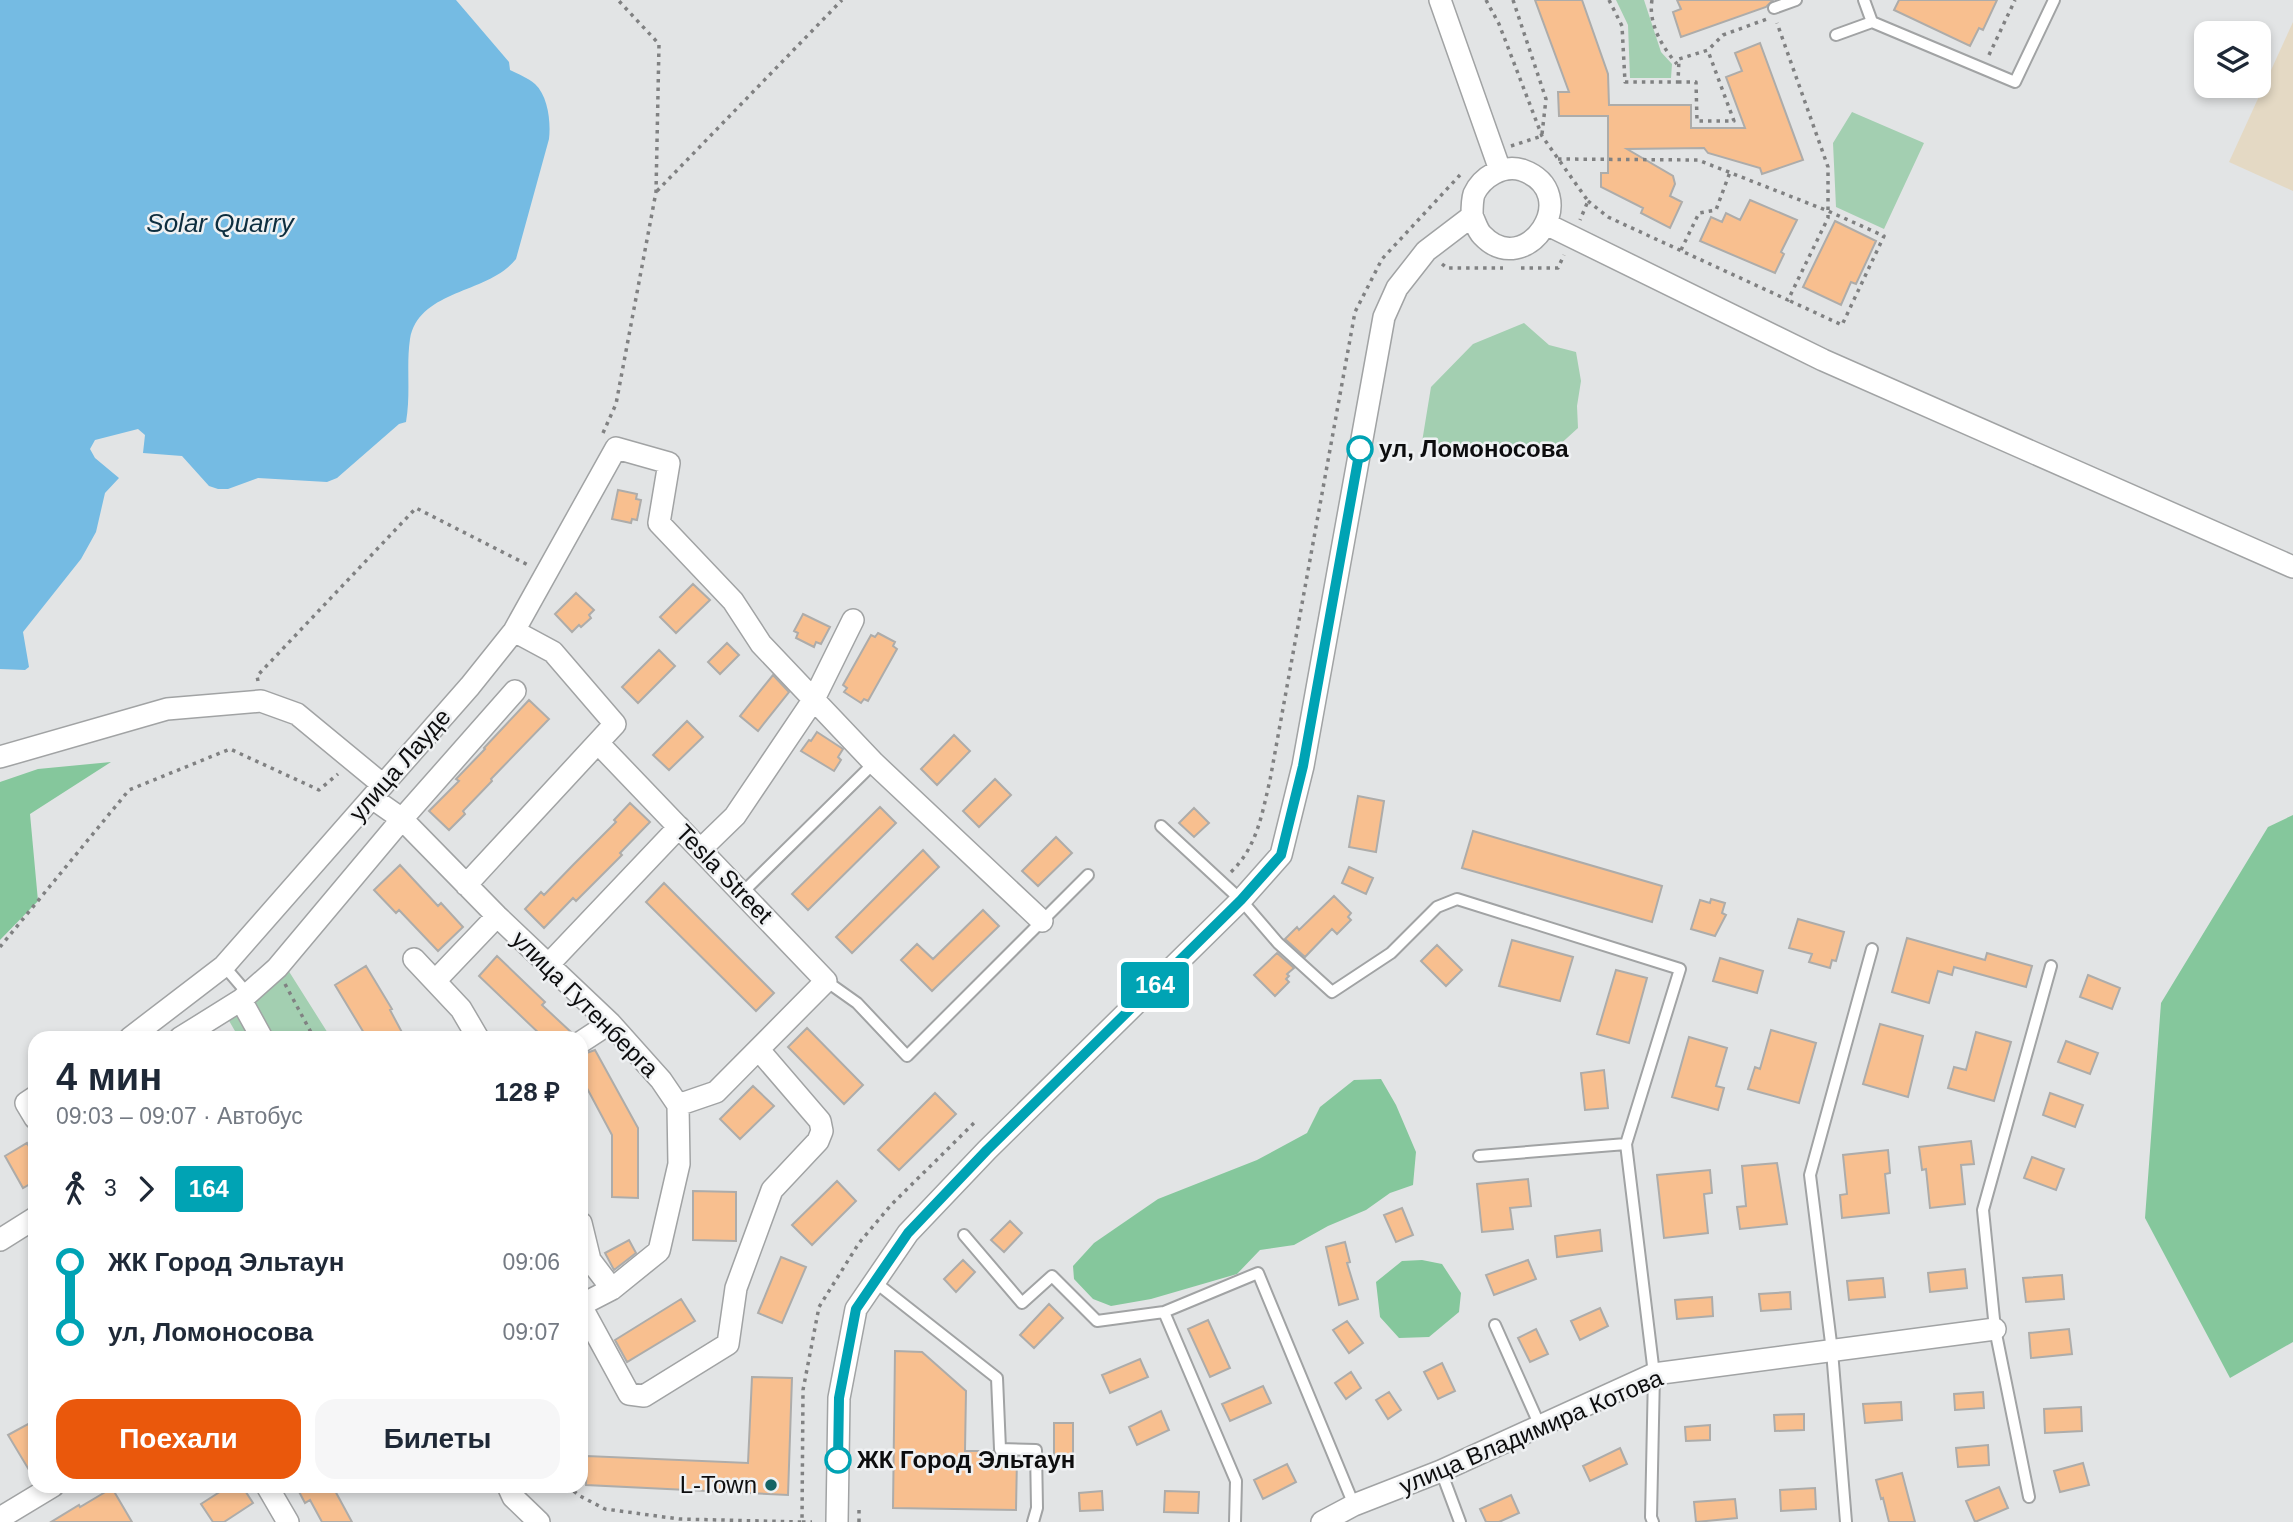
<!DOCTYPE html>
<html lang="ru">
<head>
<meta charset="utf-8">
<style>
  body { margin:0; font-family:Helvetica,sans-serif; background:#f6f6f7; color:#1f2937; height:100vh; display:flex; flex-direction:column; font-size:26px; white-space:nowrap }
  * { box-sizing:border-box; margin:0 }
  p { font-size:23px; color:#747a83 }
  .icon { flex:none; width:38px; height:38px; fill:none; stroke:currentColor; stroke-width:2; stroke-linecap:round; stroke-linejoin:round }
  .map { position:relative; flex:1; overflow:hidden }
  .panel { position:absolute; left:28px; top:1031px; width:560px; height:462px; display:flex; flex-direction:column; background:#fff; border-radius:21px; box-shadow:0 4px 10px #0003 }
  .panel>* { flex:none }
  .badge { padding:0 14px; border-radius:5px; font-size:24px; line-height:46px }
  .fabs { position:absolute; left:2194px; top:21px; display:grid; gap:14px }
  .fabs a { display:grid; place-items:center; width:77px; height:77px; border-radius:14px; background:#fff; box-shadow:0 4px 10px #0003; font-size:35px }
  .map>.badge { position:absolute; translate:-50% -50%; box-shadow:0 0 0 4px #fff }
  .legs { display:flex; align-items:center; gap:10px; height:77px; padding:0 28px; font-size:23px }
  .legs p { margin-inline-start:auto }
  .headline { display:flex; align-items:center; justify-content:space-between; height:119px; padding:0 28px }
  h1 { font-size:38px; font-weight:600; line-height:52px }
  .action { display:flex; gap:14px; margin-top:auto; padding:14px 28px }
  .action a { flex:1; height:80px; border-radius:21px; background:#ea580c; color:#fff; font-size:28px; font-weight:600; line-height:80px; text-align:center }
  .action a+a { background:#f6f6f7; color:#1f2937 }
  ul { padding:0 28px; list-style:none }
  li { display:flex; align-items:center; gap:24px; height:70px; font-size:26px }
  li i { display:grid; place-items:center; width:10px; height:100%; margin:0 9px; background:currentColor }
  li i::after { content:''; width:18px; height:18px; margin:-9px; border:5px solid; border-radius:50%; background:#fff }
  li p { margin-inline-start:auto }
  li:first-child i { background:linear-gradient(#0000 50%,currentColor 0) }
  li:last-child i { background:linear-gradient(currentColor 50%,#0000 0) }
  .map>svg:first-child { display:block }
  .education { fill:#e4d9c4 }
  .green { fill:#a3cfb1 }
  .forest { fill:#85c79c }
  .water { fill:#75bbe3 }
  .building { fill:#f8bf8f; stroke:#adacaa; stroke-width:2 }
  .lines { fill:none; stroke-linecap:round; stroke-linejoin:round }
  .lane-casing { stroke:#a1a3a4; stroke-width:14 }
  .street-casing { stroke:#a1a3a4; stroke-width:24 }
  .path { stroke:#808182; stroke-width:3.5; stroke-dasharray:3.5 5; stroke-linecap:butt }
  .lane { stroke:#fff; stroke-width:10 }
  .street { stroke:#fff; stroke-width:21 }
  .line-1-casing { stroke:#fff; stroke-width:16 }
  .line-1 { stroke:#00a3b4; stroke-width:10 }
  .stop-1-dot { fill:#fff; stroke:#00a3b4; stroke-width:3.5 }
  .poi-dot { fill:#156464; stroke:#eff1f3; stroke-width:2.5 }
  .labels { text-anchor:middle; stroke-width:5; stroke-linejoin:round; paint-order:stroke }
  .stop-label { font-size:24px; font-weight:bold; fill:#0d0d0e; stroke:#eff1f3; text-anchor:start }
  .street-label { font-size:24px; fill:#0d0d0e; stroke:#eff1f3 }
  .poi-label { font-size:24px; fill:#0d0d0e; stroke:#eff1f3; text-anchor:end }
  .water-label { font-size:26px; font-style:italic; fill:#0d2e3f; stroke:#eff1f3 }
</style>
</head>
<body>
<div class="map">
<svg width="2293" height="1522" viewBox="0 0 2293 1522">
  <rect width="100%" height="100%" fill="#e2e4e5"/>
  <path class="education" d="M 2293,22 L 2293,191 L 2229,162 Z"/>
  <path class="green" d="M 1616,0 L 1644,0 L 1661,52 L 1672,64 L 1671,78 L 1630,78 L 1628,25 Z
    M 1852,112 L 1924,143 L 1884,229 L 1836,207 L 1833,143 Z
    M 1524,323 L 1549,345 L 1576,352 L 1581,381 L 1577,406 L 1578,428 L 1545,458 L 1449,450 L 1422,442 L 1431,387 L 1473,344 Z
    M 283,962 L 331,1038 L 239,1038 L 224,1012 Z"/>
  <path class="forest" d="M 111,762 L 30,814 L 38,901 L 0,940 L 0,782 L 38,769 Z
    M 2293,815 L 2293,1342 L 2230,1378 L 2145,1218 L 2161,1003 L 2268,827 Z
    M 1381,1079 L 1396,1105 L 1416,1152 L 1413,1185 L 1390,1193 L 1366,1210 L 1328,1226 L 1294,1245 L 1260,1250 L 1237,1274 L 1151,1299 L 1111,1306 L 1093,1299 L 1074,1279 L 1073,1266 L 1094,1243 L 1158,1199 L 1257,1160 L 1307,1133 L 1320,1107 L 1354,1080 Z
    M 1422,1260 L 1442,1264 L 1461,1293 L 1459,1312 L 1429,1337 L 1399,1338 L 1380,1317 L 1376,1282 L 1402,1261 Z"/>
  <path class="water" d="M 0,0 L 456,0 L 509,62 L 510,70 C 518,74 528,78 535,84 C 548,96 551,122 549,139 L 516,259 C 489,294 419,289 410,339 C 406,366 411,393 406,422 L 399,424 L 337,478 L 327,482 L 258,478 L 228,489 L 218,489 L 209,486 L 182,456 L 143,453 L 145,435 L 138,429 L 95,440 L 90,449 L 95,458 L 119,478 L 105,493 L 96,532 L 81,559 L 23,632 L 29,667 L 25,670 L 0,669 Z"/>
  <path class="building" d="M 1535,0 L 1582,0 L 1608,74 L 1609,105 L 1691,105 L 1691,128 L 1745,128 L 1726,77 L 1742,71 L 1735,53 L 1760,43 L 1803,160 L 1762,174 L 1760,168 L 1708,153 L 1704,148 L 1627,149 L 1673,176 L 1675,184 L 1670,196 L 1682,202 L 1670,228 L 1641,213 L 1643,208 L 1601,187 L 1601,173 L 1608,173 L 1608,116 L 1559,116 L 1558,92 L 1569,92 Z
    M 1677,0 L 1773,0 L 1766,7 L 1681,37 L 1673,12 L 1681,9 Z
    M 1899,0 L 1997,0 L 1983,30 L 1979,28 L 1970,46 L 1894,10 Z
    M 1750,200 L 1797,220 L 1781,252 L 1784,254 L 1775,273 L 1700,241 L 1711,217 L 1722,222 L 1726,213 L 1740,220 Z
    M 1835,221 L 1876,241 L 1856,284 L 1851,282 L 1841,305 L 1803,287 Z
    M 618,490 L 637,494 L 636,499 L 641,500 L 637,520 L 632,519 L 631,523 L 612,519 Z
    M 693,584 L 710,600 L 676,633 L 660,617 Z
    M 576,593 L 594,610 L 589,615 L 591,618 L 581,627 L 579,625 L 572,632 L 555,614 Z
    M 803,614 L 830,627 L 821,644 L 816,642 L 814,647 L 796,638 L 798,633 L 794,631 Z
    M 878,633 L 895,642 L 893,646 L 897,649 L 868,701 L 864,699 L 861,703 L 844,692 L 847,688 L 843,685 L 871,635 L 875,637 Z
    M 727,643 L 739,655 L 720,674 L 708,662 Z
    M 659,650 L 675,666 L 638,703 L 622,687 Z
    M 773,675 L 789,692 L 758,731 L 740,716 Z
    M 529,700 L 549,719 L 491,779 L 492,781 L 463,811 L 465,814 L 449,830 L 429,811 L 459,781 L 456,779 L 485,749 L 484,748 Z
    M 687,721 L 703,737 L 669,770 L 653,755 Z
    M 817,732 L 843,749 L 838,757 L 841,760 L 834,771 L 801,751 L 809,740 L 811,741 Z
    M 954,735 L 970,751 L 937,785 L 921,769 Z
    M 995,779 L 1011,795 L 979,827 L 963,811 Z
    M 1358,796 L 1384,801 L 1376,852 L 1349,847 Z
    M 630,803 L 650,822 L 620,853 L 622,855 L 576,901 L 573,898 L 544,928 L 525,909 L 541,892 L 544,895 L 573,865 L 616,822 L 614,820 Z
    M 880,807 L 896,823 L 808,910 L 792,894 Z
    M 1194,808 L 1209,823 L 1194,837 L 1179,823 Z
    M 1473,831 L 1662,886 L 1652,922 L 1462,868 Z
    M 1056,837 L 1072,853 L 1038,886 L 1022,871 Z
    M 923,850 L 939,867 L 852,953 L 836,937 Z
    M 400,865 L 438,906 L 441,903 L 463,927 L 438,951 L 399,910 L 396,913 L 374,890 Z
    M 1349,867 L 1373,878 L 1366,894 L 1342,883 Z
    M 664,883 L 774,993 L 756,1011 L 646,902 Z
    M 1334,896 L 1351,913 L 1348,917 L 1351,920 L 1337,934 L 1332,929 L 1305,957 L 1285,939 L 1297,927 L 1299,930 Z
    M 1711,899 L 1725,903 L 1722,913 L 1726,915 L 1715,936 L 1691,929 L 1700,900 L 1710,903 Z
    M 983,910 L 999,926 L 932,991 L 901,960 L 917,944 L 933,959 Z
    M 1798,919 L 1844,932 L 1836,961 L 1832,960 L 1830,968 L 1809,962 L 1812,954 L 1789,948 Z
    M 1907,938 L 1985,960 L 1987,953 L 2032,966 L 2026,987 L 1954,967 L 1952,975 L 1938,971 L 1929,1003 L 1892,992 Z
    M 1512,940 L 1573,957 L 1560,1001 L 1499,986 Z
    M 1437,945 L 1462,970 L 1446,986 L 1421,961 Z
    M 1277,953 L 1294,968 L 1287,974 L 1289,976 L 1286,979 L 1289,982 L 1275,996 L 1254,975 Z
    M 497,956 L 545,1002 L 542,1005 L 572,1033 L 569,1038 L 544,1038 L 479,976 Z
    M 1720,958 L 1763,971 L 1757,993 L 1713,981 Z
    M 366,966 L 392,1009 L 390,1010 L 405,1038 L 367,1038 L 335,985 Z
    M 1616,970 L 1647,978 L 1629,1043 L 1597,1034 Z
    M 2088,975 L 2120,988 L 2112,1009 L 2080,997 Z
    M 1880,1024 L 1923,1036 L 1908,1097 L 1863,1084 Z
    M 807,1028 L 863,1085 L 844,1104 L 788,1047 Z
    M 1771,1030 L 1816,1043 L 1799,1103 L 1748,1089 L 1755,1067 L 1760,1069 Z
    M 1976,1032 L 2011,1042 L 1994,1101 L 1948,1088 L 1954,1067 L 1966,1070 Z
    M 1689,1037 L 1727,1048 L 1716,1086 L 1724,1088 L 1718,1110 L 1672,1097 Z
    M 2066,1041 L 2098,1053 L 2090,1074 L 2058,1062 Z
    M 595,1050 L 638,1128 L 638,1198 L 612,1197 L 612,1135 L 581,1077 L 581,1055 Z
    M 1604,1070 L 1608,1108 L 1585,1110 L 1581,1073 Z
    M 753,1086 L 774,1106 L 740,1139 L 720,1119 Z
    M 935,1093 L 956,1114 L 899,1170 L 878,1150 Z
    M 2050,1093 L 2083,1105 L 2075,1127 L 2043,1115 Z
    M 1971,1141 L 1974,1164 L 1961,1165 L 1965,1204 L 1930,1208 L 1926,1169 L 1922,1170 L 1919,1147 Z
    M 27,1143 L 35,1157 L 35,1181 L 23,1188 L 5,1156 Z
    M 1888,1150 L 1890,1173 L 1885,1174 L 1889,1213 L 1842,1218 L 1840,1195 L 1847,1194 L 1843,1155 Z
    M 2032,1157 L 2064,1169 L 2056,1190 L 2024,1178 Z
    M 1777,1163 L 1787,1224 L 1740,1229 L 1737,1207 L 1746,1206 L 1742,1166 Z
    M 1710,1170 L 1712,1193 L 1704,1194 L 1708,1233 L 1664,1238 L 1657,1175 Z
    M 1528,1179 L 1531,1206 L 1510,1208 L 1513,1229 L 1482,1232 L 1477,1184 Z
    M 837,1181 L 856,1201 L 812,1245 L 792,1225 Z
    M 693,1191 L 736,1192 L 736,1241 L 693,1240 Z
    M 1402,1208 L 1413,1235 L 1396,1242 L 1384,1215 Z
    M 1010,1221 L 1022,1233 L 1004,1252 L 991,1240 Z
    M 1600,1230 L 1602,1251 L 1557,1257 L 1555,1236 Z
    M 629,1240 L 636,1253 L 614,1270 L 605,1253 Z
    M 1345,1242 L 1350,1262 L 1347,1263 L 1358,1299 L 1339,1305 L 1326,1247 Z
    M 781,1257 L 806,1267 L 782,1323 L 758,1313 Z
    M 963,1260 L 975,1272 L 956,1292 L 944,1279 Z
    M 1528,1260 L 1536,1279 L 1494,1295 L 1486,1275 Z
    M 1965,1269 L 1967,1288 L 1930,1292 L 1928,1273 Z
    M 2062,1275 L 2064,1299 L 2026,1302 L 2023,1278 Z
    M 1883,1278 L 1885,1297 L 1849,1300 L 1847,1281 Z
    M 1790,1292 L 1791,1309 L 1761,1311 L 1759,1294 Z
    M 1712,1297 L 1713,1316 L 1677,1319 L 1675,1300 Z
    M 681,1299 L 695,1321 L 627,1362 L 615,1340 Z
    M 1049,1304 L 1063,1318 L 1034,1348 L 1020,1335 Z
    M 1600,1308 L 1608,1326 L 1580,1340 L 1571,1321 Z
    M 1208,1320 L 1230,1368 L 1210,1377 L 1188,1329 Z
    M 1347,1321 L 1363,1343 L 1349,1353 L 1333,1330 Z
    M 1536,1329 L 1548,1354 L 1530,1362 L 1518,1338 Z
    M 2069,1329 L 2072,1354 L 2031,1358 L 2029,1333 Z
    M 895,1351 L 922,1352 L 966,1391 L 965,1451 L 993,1451 L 999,1457 L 1017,1457 L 1016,1510 L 893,1508 Z
    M 1140,1359 L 1148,1377 L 1110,1393 L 1102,1375 Z
    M 1442,1363 L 1455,1391 L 1438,1399 L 1424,1372 Z
    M 1351,1372 L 1361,1388 L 1346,1399 L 1335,1383 Z
    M 752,1377 L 792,1378 L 788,1495 L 586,1485 L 587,1456 L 748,1463 Z
    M 1263,1386 L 1271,1403 L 1230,1421 L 1222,1404 Z
    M 1389,1392 L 1401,1410 L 1388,1419 L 1376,1400 Z
    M 1983,1392 L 1984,1408 L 1955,1410 L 1954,1394 Z
    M 1901,1402 L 1902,1420 L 1865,1423 L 1863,1404 Z
    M 2081,1407 L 2082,1431 L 2045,1433 L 2044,1409 Z
    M 1161,1411 L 1169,1430 L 1137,1445 L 1129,1427 Z
    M 1804,1414 L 1804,1430 L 1775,1431 L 1774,1415 Z
    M 1054,1423 L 1073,1423 L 1073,1465 L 1054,1465 Z
    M 28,1424 L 35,1435 L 35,1480 L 8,1435 Z
    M 1710,1425 L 1710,1440 L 1686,1441 L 1685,1427 Z
    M 1988,1445 L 1989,1465 L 1958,1467 L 1956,1448 Z
    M 1620,1448 L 1627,1464 L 1590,1481 L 1583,1466 Z
    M 2083,1463 L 2089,1485 L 2060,1492 L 2054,1471 Z
    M 1287,1464 L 1296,1482 L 1263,1499 L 1254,1480 Z
    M 1902,1473 L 1915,1522 L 1889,1522 L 1883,1498 L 1881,1499 L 1876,1480 Z
    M 229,1486 L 242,1486 L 253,1503 L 224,1522 L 213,1522 L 201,1504 Z
    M 296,1486 L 336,1486 L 333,1487 L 352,1522 L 322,1522 L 310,1500 L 305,1503 Z
    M 1999,1487 L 2008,1508 L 1975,1522 L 1966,1501 Z
    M 112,1488 L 132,1522 L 51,1522 L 79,1505 L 80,1507 Z
    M 1815,1488 L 1816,1509 L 1781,1511 L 1780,1490 Z
    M 1102,1491 L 1103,1510 L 1080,1511 L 1079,1493 Z
    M 1165,1491 L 1199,1492 L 1198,1513 L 1164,1512 Z
    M 1511,1495 L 1519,1513 L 1499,1522 L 1486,1522 L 1480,1509 Z
    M 1735,1499 L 1737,1518 L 1696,1522 L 1694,1502 Z"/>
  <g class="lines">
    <g class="lane-casing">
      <path id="lane" d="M 1774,8 L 1796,0
        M 1872,22 L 2015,82 L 2054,0
        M 1836,35 L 1872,22 L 1864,0
        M 1161,826 L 1241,900 L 1278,943 L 1332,992 L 1391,953 L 1437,907 L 1457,899 L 1680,969 L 1626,1144 L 1654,1374 L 1651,1517 L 1653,1522
        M 742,893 L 874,763
        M 224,966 L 248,994
        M 826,981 L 857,1003 L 907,1056 L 1088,875
        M 1479,1156 L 1626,1144
        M 964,1235 L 1022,1303 L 1052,1276 L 1097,1321 L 1164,1312 L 1258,1273 L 1354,1505
        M 875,1282 L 997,1378 L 1000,1449 L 1036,1450 L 1037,1508 L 1033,1522
        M 1164,1312 L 1236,1481 L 1235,1522
        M 1495,1325 L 1540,1426
        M 1441,1471 L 1460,1522
        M 2029,1497 L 1995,1329 L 1983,1210 L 2051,966
        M 1846,1522 L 1832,1351 L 1810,1175 L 1872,949"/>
    </g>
    <g class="street-casing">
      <path id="street" d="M 1440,0 L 1500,170
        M 1546,224 L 1823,360 L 2293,567
        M 599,744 L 826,981 L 716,1092 L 678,1105
        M 0,757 L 167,709 L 261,701 L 297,714 L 383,785
        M 372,798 L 402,819 L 497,916 L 610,1023 L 661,1080 L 678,1105 L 679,1164 L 659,1251 L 612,1289 L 581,1305
        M 701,849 L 735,816 L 814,699 L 853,620
        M 466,885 L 615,724 L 553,652 L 514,631
        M 414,959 L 461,1009 L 478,1038
        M 548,965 L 679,827
        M 435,981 L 497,916
        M 241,1000 L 262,1038
        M 130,1038 L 224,966 L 470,686 L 514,631 L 616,448 L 669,463 L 659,523 L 733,601 L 761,644 L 874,763 L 1042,921
        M 180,1038 L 241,1000 L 277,968 L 402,819 L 515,691
        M 581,1042 L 610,1023
        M 35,1097 L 26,1103 L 35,1118
        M 581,1223 L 590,1260 L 612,1289
        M 0,1240 L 35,1218
        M 581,1306 L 629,1394 L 644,1396 L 728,1344 L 736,1288 L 772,1190 L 818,1141 L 822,1131 L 820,1121 L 759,1050
        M 267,1486 L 288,1522
        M 508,1486 L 513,1497 L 539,1522
        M 0,1518 L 53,1486
        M 837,1522 L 839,1398 L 856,1309 L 908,1233 L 987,1150 L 1241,900 L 1281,855 L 1303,766 L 1384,317 L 1397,288 L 1426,251 L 1472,216 C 1472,209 1472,200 1474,194 C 1482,177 1503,164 1522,170 C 1586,193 1526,282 1482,235 C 1477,230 1475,221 1472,216
        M 1322,1522 L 1354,1505 L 1441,1471 L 1654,1374 L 1995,1329"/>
    </g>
    <path class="path" d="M 1486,0 L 1499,24 L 1542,136 L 1588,201 L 1580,220
      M 1513,0 L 1546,99 L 1542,134
      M 1609,0 L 1622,26 L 1625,82 L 1678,82 L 1679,59 L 1708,50 L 1723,35 L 1767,19
      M 1652,0 C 1648,23 1662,47 1677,64
      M 1989,55 L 2015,0
      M 1678,82 L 1696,82 L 1697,121 L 1734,121 L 1708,51
      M 1511,146 L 1542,136
      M 1558,159 L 1698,160 L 1828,211 L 1884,236 L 1842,325 L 1788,300
      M 657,191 L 842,0
      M 1588,201 L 1608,217 L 1788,300 L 1828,218 L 1828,167 L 1777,23
      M 1681,250 L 1699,213 L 1716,210 L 1730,172
      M 1442,264 L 1447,268 L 1503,268
      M 1521,268 L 1558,268 L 1564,255
      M 603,433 L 616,404 L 656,192 L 659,44 L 618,0
      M 258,681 L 257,676 L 416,508 L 530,566
      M 1231,872 C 1257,847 1262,814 1270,780 L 1355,312 L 1382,259 L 1460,175
      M 0,947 L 129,790 L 230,749 L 319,790 L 338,774
      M 285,984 L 314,1038
      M 567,1486 L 580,1496 L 605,1509 L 679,1519 L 802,1522 L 803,1390 L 819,1307 L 859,1243 L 891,1205 L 974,1123
      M 802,1522 L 812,1522
      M 859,1522 L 859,1509"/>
    <use href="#lane" class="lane"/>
    <use href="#street" class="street"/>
  </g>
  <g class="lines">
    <g class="line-1-casing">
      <path id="line-1" d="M 838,1460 L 839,1398 L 856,1309 L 908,1233 L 987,1150 L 1241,900 L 1281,855 L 1303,766 L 1360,449"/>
    </g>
    <use href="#line-1" class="line-1"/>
  </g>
  <g class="stop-1-dot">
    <circle cx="1360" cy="449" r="12"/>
    <circle cx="838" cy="1460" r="12"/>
  </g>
  <circle class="poi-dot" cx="771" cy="1485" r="7"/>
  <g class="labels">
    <g class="stop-label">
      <text x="1379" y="457">ул, Ломоносова</text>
      <text x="857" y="1468">ЖК Город Эльтаун</text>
    </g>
    <g class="street-label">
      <text transform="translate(400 765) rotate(-49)" y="8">улица Лауде</text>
      <text transform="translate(724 874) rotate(46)" y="8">Tesla Street</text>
      <text transform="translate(585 1004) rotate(45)" y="8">улица Гутенберга</text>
      <text transform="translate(1531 1432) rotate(-23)" y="8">улица Владимира Котова</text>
    </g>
    <g class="poi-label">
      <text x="757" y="1493">L-Town</text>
    </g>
    <g class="water-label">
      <text x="220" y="232">Solar Quarry</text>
    </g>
  </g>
</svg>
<div class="fabs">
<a><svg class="icon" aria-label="layers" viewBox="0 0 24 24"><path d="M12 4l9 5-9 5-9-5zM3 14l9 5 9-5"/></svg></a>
</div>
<b class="badge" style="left:1155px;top:985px;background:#00a3b4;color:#fff">164</b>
<section class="panel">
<div class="headline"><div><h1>4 мин</h1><p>09:03 – 09:07 · Автобус</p></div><b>128 ₽</b></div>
<div class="legs"><svg class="icon" aria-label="walk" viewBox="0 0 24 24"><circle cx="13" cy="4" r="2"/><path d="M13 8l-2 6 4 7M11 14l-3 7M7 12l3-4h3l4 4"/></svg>3<svg class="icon" aria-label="forward" viewBox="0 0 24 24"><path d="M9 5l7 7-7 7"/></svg><b class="badge" style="background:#00a3b4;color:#fff">164</b></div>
<ul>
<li><i style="color:#00a3b4"></i><b>ЖК Город Эльтаун</b><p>09:06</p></li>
<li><i style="color:#00a3b4"></i><b>ул, Ломоносова</b><p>09:07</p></li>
</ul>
<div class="action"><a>Поехали</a><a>Билеты</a></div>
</section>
</div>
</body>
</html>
